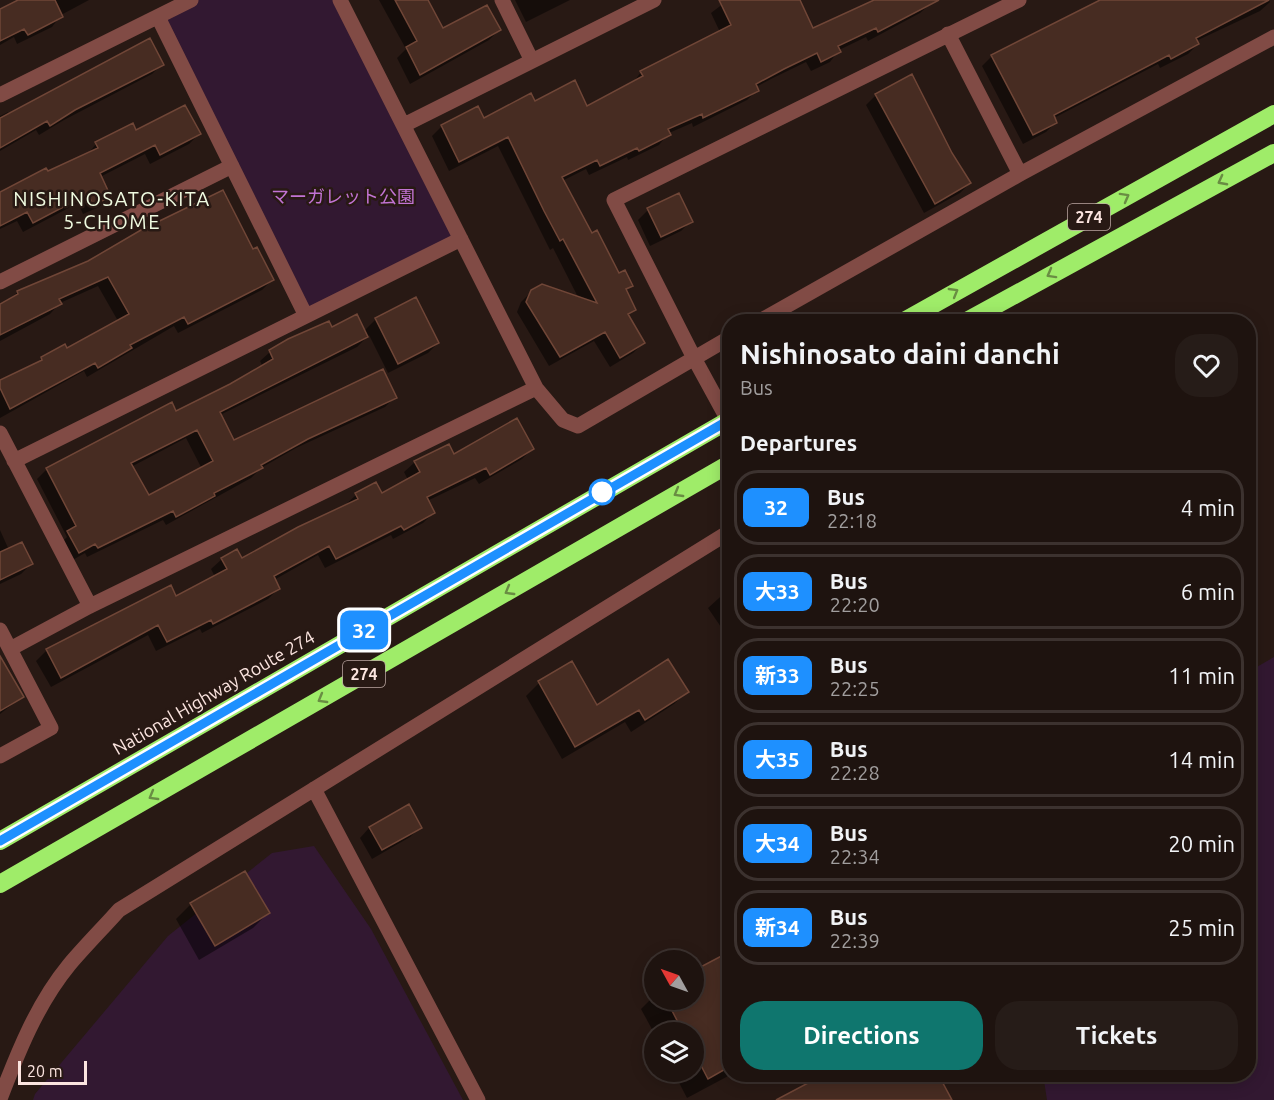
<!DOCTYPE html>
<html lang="en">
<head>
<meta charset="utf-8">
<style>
  body { margin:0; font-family:Ubuntu,"Noto Sans JP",sans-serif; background:#261c18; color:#f1f3f6; height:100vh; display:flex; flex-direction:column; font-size:22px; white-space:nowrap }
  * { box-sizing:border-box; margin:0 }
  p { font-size:20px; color:#a19e9e }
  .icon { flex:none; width:33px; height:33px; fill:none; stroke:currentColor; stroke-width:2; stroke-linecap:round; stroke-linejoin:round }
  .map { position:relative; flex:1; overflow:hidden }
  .details { position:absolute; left:722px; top:314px; width:534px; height:768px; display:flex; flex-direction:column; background:#1e130f; border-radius:24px; box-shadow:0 3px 15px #0003,0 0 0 2px #3c322f }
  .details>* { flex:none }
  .badge { padding:0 12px; border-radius:9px; font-size:21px; line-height:39px }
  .needle { width:39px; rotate:310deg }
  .buttons { position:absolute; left:644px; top:950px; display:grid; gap:12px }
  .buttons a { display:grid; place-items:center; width:60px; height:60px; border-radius:50%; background:#1e130f; box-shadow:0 3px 15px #0003,0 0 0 2px #3c322f; font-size:30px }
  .scale { position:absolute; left:18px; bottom:15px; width:69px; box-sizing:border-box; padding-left:6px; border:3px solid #fbe4df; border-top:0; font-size:16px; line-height:21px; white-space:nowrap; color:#fbe4df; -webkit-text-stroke:4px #281914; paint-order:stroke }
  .map>.badge { position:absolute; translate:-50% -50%; box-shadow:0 0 0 3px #fff }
  h2 { padding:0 18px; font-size:22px; line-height:54px }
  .round { display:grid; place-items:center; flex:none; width:63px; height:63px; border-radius:24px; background:#261c18 }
  .headline { display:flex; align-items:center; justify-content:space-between; height:102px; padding:0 18px }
  h1 { font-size:28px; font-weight:700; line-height:45px }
  .cta { display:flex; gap:12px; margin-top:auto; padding:12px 18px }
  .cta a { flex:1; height:69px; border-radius:24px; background:#0f766e; color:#fff; font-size:24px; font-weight:700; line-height:69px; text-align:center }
  .cta a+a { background:#261c18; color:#f1f3f6 }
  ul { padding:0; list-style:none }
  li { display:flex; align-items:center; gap:18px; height:75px; margin:0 12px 9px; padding:0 6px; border:3px solid #3c322f; border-radius:24px }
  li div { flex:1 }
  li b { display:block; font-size:22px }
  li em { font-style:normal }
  li .badge { min-width:66px; font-weight:700; text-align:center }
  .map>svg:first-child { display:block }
  .green { fill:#321831 }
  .shadow { fill:#0007; fill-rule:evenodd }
  .building { fill:#472c22; stroke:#704637; stroke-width:1.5; fill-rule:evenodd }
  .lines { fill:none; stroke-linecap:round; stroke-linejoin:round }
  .minor { stroke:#814b45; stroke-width:15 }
  .highway { stroke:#9fec69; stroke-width:18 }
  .oneway { stroke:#698d43 }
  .line-casing { stroke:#fff; stroke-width:14 }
  .line { stroke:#1e90ff; stroke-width:9 }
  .stop-dot { fill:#fff; stroke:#1e90ff; stroke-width:3 }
  .labels { text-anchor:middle; stroke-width:5; stroke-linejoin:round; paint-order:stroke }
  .shield { fill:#281914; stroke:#bca7a2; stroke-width:1.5 }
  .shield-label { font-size:16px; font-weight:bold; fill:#fbe4df }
  .park-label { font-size:18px; fill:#c273d3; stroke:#281914 }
  .street-label { font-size:18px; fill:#fbe4df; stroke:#281914 }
  .neighbourhood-label { font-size:20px; letter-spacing:1.5px; fill:#f0fbe1; stroke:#281914 }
</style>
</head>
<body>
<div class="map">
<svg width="1274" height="1100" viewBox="0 0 1274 1100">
  <rect width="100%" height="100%" fill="#281914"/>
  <path class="green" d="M 191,0 L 340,0 L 461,239 L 306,316 L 158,17 Z
    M 1274,657 L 1274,1100 L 1047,1100 L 1043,1074 L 1248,1074 L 1248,672 Z
    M 314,846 L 371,929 L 463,1100 L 33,1100 L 35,1094 L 168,936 L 272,853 Z"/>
  <path class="shadow" d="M 22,0 L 89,0 L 61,15 L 52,27 L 17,44 L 14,37 L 0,45 L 0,11 Z
    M 379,0 L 428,0 L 442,30 L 499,30 L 489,40 L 410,84 L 397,58 L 406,49 Z
    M 515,0 L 570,0 L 526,22 Z
    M 728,0 L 798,0 L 812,30 L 877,0 L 935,0 L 920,13 L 868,41 L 866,37 L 839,50 L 830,62 L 811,71 L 806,62 L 773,78 L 756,87 L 757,90 L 747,100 L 693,127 L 692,123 L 669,133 L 659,145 L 628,160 L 627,157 L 589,175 L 586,169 L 562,181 L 591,235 L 618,275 L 631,285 L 625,291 L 634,309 L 627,316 L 643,343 L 633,353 L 610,367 L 594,341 L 549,366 L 517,312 L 521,302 L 532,291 L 579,299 L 553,248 L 550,250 L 498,146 L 449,171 L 432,136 L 442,126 L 483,120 L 534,103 L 587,108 L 632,84 L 641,72 L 720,32 L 711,13 Z
    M 1101,0 L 1269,0 L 1270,2 L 1260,11 L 1196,41 L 1198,44 L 1188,54 L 1160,68 L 1158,64 L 1054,118 L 1056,122 L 1046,132 L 1023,144 L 982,66 L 992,56 Z
    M 162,64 L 152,74 L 64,120 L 39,135 L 36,130 L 0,151 L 0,116 L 8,112 L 10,115 Z
    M 876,95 L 951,154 L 970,183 L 960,193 L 924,213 L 866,105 Z
    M 132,125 L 135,132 L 199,134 L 189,144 L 150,164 L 145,154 L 100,177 L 109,197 L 99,207 L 83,214 L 78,203 L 23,232 L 17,221 L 0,229 L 0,194 L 87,155 L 96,144 Z
    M 678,195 L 691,221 L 681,231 L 650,246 L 638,220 L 648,210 Z
    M 253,251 L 272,280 L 262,290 L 178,333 L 174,326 L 87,377 L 84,371 L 0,418 L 0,382 L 118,321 L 98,286 L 60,303 L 50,314 L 0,341 L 0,306 L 18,292 Z
    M 376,319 L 438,343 L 428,353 L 388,373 L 369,335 L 357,347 L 220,415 L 234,442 L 395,397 L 385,407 L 296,448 L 261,468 L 251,478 L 166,525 L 163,520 L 87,557 L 85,553 L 69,562 L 60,544 L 67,537 L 37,479 L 47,469 L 175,413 L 263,367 L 260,361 L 270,352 L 289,341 L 331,329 L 364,331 ZM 186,438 L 202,469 L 148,497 L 131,467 Z
    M 533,448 L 522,459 L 479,484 L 475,478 L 427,501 L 433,513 L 423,523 L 393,539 L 391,535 L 325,568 L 318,555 L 274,580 L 278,589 L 268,599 L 202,633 L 200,629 L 156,651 L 148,635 L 51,687 L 36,661 L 47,650 L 175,598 L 215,577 L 211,569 L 222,559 L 242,560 L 345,505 L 356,495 L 376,484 L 381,495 L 408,480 L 404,472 L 415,462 Z
    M 0,530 L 9,550 L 31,564 L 21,574 L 0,584 Z
    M 729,589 L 729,626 L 723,630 L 708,608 Z
    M 572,663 L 596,707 L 687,691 L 674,704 L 631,732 L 625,722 L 562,759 L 526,696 L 539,683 Z
    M 0,670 L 22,697 L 0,714 Z
    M 420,827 L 410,837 L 372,859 L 360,838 L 369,828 Z
    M 191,904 L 268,913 L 253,928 L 199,960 L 176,919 Z
    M 729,954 L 729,1074 L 732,1074 L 687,1098 L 673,1071 L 693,1071 L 693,1032 L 654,1033 L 641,1009 L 654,996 L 654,999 L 693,999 L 693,972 Z"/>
  <path class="building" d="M 18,0 L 55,0 L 63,17 L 28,35 L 24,29 L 0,41 L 0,9 Z
    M 395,0 L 428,0 L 443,28 L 487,5 L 501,30 L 420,75 L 406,47 L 417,41 Z
    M 719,0 L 800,0 L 813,28 L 874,0 L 939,0 L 878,32 L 876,28 L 838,46 L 841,52 L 821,62 L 817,53 L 784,69 L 756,84 L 759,91 L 703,118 L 702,114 L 668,129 L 671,135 L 639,151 L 637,148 L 600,166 L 597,160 L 562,177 L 592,233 L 597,230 L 619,273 L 625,270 L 633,286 L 626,289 L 636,310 L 628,314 L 645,343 L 620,358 L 605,332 L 560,357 L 526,302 L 531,290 L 542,284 L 597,303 L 563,239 L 560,241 L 544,211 L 508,137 L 459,162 L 441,125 L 478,106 L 484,118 L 531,93 L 535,101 L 575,80 L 587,106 L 643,76 L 640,71 L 731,25 Z
    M 1100,0 L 1269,0 L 1196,38 L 1199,44 L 1171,59 L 1169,55 L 1054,115 L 1057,123 L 1033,135 L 991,55 Z
    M 150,38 L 164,65 L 75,110 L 50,126 L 47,121 L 0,148 L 0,118 Z
    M 912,74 L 952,153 L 971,183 L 935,204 L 875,94 Z
    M 185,105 L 201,134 L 160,155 L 155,145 L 100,173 L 111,197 L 93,205 L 88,194 L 33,223 L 27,212 L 0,226 L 0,192 L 46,168 L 48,171 L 98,148 L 95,142 L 133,123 L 136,130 Z
    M 223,190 L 253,249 L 257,247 L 274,280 L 188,324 L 184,317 L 130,345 L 132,348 L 98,368 L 95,363 L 10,409 L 0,388 L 0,380 L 42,360 L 41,357 L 65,344 L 67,348 L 129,314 L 108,277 L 59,299 L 62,304 L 0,335 L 0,304 L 18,294 L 17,291 L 88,261 L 141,230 Z
    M 679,193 L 693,222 L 661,237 L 647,208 Z
    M 416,297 L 439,343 L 398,364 L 375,318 Z
    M 357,314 L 368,337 L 220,412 L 234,440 L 383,369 L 397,398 L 308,439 L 261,465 L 263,468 L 214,493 L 215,496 L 176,517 L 173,511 L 98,548 L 95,544 L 79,553 L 67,531 L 76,526 L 46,468 L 172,402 L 176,411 L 230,384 L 273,359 L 269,350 L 288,339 L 329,321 L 332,327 ZM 197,430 L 213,461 L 149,495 L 131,463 Z
    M 517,418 L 534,449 L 490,475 L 486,468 L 427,497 L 435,513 L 404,530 L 401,526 L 336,559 L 329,546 L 274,576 L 280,589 L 213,624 L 211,620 L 167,642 L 158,625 L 61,678 L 46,649 L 171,585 L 176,596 L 227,569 L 221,558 L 237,549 L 242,558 L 298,527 L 358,499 L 355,493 L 376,482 L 382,493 L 420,472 L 414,461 L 449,444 L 454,454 Z
    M 22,542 L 33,564 L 0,580 L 0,552 Z
    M 0,656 L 24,697 L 0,711 Z
    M 668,659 L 689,692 L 645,720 L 639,710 L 575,747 L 538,681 L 572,661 L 597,705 Z
    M 409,804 L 422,828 L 382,850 L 369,827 Z
    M 245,871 L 270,913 L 215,946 L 190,903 Z
    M 729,952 L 729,1067 L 708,1079 L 693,1050 L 693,1032 L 683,1032 L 666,999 L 693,999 L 693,971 Z
    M 825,1074 L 938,1074 L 952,1100 L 776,1100 Z"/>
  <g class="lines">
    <path class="minor" d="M 340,0 L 536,388 L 563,420 L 578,426 L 729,338
      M 502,0 L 532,61
      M 158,17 L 306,316
      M 948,34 L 1020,174
      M 0,95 L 191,0
      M 404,125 L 654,0
      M 0,282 L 232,166
      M 760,321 L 1020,174 L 1274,37
      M 729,422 L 694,358 L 614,200 L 1019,0
      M 0,433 L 90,606
      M 14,461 L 461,239
      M 0,630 L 51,728 L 0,756
      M 10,649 L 90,606 L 536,388
      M 314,789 L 478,1100
      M 0,1099 C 18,1052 37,1004 69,965 C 85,946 103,928 119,910 L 729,532"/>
    <path class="highway" d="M 904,321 L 1274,114
      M 967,321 L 1274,153
      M 0,841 L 729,420
      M 0,884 L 729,464"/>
  </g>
  <defs><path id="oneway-chevron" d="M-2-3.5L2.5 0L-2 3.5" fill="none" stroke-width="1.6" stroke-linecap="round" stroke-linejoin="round" transform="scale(1.5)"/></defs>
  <g class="oneway">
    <use href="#oneway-chevron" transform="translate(1222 181) rotate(152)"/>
    <use href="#oneway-chevron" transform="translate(1125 197) rotate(-29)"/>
    <use href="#oneway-chevron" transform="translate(1051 274) rotate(151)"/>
    <use href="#oneway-chevron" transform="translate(954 292) rotate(-30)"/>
    <use href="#oneway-chevron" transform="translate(678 493) rotate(150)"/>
    <use href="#oneway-chevron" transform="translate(509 591) rotate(150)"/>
    <use href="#oneway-chevron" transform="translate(322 699) rotate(150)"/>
    <use href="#oneway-chevron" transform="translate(153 796) rotate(150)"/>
  </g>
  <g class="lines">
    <g class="line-casing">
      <path id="line" d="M 0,841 L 729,420"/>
    </g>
    <use href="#line" class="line"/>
  </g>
  <circle class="stop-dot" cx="602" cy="492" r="12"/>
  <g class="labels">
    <g class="shield">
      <rect x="1068" y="204" width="42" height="26" rx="4.5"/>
      <rect x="343" y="661" width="42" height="26" rx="4.5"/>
    </g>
    <g class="shield-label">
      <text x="1089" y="223">274</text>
      <text x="364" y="680">274</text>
    </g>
    <g class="park-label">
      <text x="343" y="203">マーガレット公園</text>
    </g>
    <g class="street-label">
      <text transform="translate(214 693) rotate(-30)" y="6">National Highway Route 274</text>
    </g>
    <g class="neighbourhood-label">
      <text x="112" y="206">NISHINOSATO-KITA<tspan x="112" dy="23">5-CHOME</tspan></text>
    </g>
  </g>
</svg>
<div class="buttons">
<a><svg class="needle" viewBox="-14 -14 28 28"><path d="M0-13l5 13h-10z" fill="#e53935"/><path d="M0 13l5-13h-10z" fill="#a19e9e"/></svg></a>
<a><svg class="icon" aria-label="layers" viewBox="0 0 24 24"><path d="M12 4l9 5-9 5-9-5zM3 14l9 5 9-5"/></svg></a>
</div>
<div class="scale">20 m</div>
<b class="badge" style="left:364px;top:630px;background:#1e90ff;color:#fff">32</b>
<section class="details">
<div class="headline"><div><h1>Nishinosato daini danchi</h1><p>Bus</p></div><a class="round"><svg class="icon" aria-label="heart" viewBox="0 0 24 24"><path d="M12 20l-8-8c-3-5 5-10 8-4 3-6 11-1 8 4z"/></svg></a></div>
<h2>Departures</h2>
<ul>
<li><span class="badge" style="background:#1e90ff;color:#fff">32</span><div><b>Bus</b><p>22:18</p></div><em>4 min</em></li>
<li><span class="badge" style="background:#1e90ff;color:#fff">大33</span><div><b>Bus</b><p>22:20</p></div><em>6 min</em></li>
<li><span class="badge" style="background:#1e90ff;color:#fff">新33</span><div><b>Bus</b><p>22:25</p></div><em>11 min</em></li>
<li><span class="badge" style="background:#1e90ff;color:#fff">大35</span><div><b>Bus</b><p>22:28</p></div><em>14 min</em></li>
<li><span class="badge" style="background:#1e90ff;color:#fff">大34</span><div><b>Bus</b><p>22:34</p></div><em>20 min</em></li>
<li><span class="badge" style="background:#1e90ff;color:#fff">新34</span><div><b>Bus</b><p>22:39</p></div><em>25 min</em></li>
</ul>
<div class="cta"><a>Directions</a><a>Tickets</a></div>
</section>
</div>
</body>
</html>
